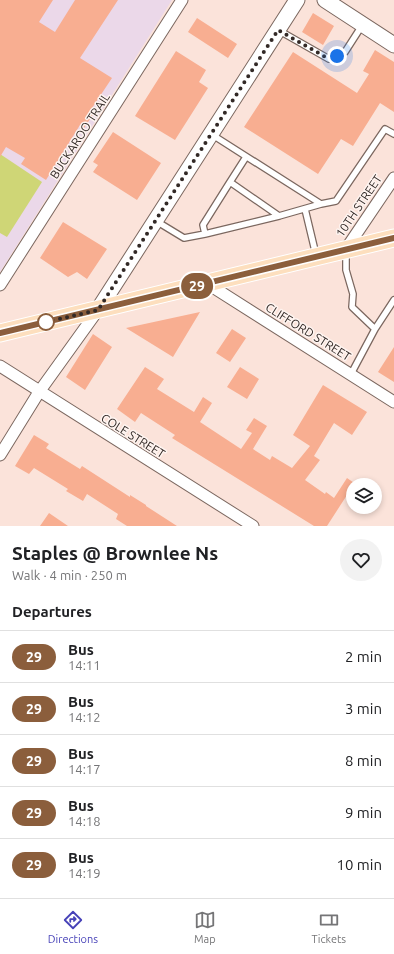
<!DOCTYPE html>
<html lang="en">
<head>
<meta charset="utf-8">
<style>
  body { margin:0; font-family:Ubuntu,sans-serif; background:#f2f2f2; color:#202124; height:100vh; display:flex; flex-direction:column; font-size:15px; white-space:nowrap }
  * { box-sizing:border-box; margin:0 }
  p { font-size:13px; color:#757577 }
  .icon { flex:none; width:22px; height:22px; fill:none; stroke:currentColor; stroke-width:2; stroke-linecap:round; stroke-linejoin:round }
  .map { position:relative; height:526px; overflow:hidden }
  .sheet { display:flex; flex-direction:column; background:#fff; flex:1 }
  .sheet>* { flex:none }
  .badge { padding:0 8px; border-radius:13px; font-size:14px; line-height:26px }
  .fabs { position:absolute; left:346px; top:478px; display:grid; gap:8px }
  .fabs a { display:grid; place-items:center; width:36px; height:36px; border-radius:50%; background:#fff; box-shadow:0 2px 6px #0003; font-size:20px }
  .you { position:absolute; width:20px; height:20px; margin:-10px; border:3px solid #fff; border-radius:50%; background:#1a73e8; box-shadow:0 0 0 6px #1a73e833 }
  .map>.badge { position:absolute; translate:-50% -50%; box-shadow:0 0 0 2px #fff }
  h2 { padding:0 12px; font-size:15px; line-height:36px }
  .round { display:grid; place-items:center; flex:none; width:42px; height:42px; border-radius:21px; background:#f2f2f2 }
  .summary { display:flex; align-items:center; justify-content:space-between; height:68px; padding:0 12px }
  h1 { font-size:19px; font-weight:700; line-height:30px }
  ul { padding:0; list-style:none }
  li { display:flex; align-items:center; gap:12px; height:52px; padding:0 12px; border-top:1px solid #e0e0e0 }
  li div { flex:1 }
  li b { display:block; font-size:15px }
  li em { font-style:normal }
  li .badge { min-width:44px; font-weight:700; text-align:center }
  .tab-bar { display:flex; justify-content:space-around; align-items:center; height:56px; border-top:1px solid #e0e0e0; background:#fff; font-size:11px; color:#757577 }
  .tab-bar a { display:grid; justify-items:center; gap:2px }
  .tab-bar .selected { color:#4742b8 }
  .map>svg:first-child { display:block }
  .education { fill:#ebd8e9 }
  .green { fill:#cfd676 }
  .building { fill:#f8ae91 }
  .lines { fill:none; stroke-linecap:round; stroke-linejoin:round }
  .service-casing { stroke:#7b675f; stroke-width:8 }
  .minor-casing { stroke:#7b675f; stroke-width:13 }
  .secondary-casing { stroke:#7b675f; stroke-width:17 }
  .primary-casing { stroke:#fff; stroke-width:19 }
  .service { stroke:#fff; stroke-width:5.5 }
  .minor { stroke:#fff; stroke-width:11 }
  .secondary { stroke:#fff; stroke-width:15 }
  .primary { stroke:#fddfbe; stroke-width:17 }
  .line-casing { stroke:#fff; stroke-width:9 }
  .line { stroke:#8b5e3c; stroke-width:6 }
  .walk { stroke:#322926; stroke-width:4; stroke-dasharray:0 7.2 }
  .stop-dot { fill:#fff; stroke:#8b5e3c; stroke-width:2 }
  .labels { text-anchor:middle; stroke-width:3; stroke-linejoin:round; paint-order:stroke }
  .street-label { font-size:12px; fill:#322926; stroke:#fef4f0 }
</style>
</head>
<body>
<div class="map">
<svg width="394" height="526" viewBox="0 0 394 526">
  <rect width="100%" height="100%" fill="#fbe3da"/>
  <path class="education" d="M 0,0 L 172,0 L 0,272 Z"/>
  <path class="green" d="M 0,154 L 42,182 L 7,237 L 0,233 Z"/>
  <path class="building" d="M 0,0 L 53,0 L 39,22 L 55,32 L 75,0 L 118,0 L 80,58 L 112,78 L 90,111 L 94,113 L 84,128 L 80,125 L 46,180 L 21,164 L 25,158 L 6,147 L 0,157 Z
    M 313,13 L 334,26 L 323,45 L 302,32 Z
    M 197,18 L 237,44 L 228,58 L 188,32 Z
    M 375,50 L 394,62 L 394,112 L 380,103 L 353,146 L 341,139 L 318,174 L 244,127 L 293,52 L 357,93 L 369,74 L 363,71 Z
    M 176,51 L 206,70 L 199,82 L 208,88 L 175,140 L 135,116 Z
    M 113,132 L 161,163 L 137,200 L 93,172 L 98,165 L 93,162 Z
    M 63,222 L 107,249 L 87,279 L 77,272 L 68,277 L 40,258 Z
    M 200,312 L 173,357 L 126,328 Z
    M 232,329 L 246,338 L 230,362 L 216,353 Z
    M 93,334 L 112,347 L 85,390 L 66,377 Z
    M 394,347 L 394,382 L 378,372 Z
    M 145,367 L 164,379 L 157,389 L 194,412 L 203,397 L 212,403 L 200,422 L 241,449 L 252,433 L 246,430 L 254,418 L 267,426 L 253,449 L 270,460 L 272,456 L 292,468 L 310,446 L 293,435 L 323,385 L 367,412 L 352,435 L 334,423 L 314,456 L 320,460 L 305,480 L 325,494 L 326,492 L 334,498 L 347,478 L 357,485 L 353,485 L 353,491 L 350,496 L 347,495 L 327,526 L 314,526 L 172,438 L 175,435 L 141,413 L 135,422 L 117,409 Z
    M 240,367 L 259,379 L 247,399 L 227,387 Z
    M 34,435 L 49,444 L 46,448 L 80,469 L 82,466 L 130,497 L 130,495 L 146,505 L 146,506 L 177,526 L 127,526 L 116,519 L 118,514 L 87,494 L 83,501 L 66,491 L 68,489 L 34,468 L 29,474 L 15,466 Z
    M 49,513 L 68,526 L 40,526 Z"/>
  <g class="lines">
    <g class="service-casing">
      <path id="service" d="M 278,30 L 329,59 L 345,52 L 363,24
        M 211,134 L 321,204 L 336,201 L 385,129 L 394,134
        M 230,182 L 246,157
        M 305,209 L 316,255
        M 156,221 L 184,238 L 205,234 L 203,225 L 230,182 L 279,216 L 321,204
        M 205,234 L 279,216
        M 346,252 L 346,270 L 353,294 L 352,307 L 375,329 L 394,300
        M 351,374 L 375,329"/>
    </g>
    <g class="minor-casing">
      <path id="minor" d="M 346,249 L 394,178
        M 208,284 L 394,402
        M 0,285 L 182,0
        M 0,366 L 253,526
        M 0,455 L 39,392 L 98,310"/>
    </g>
    <g class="secondary-casing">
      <path id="secondary" d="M 325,0 L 394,45
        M 98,310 L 297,0"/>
    </g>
    <g class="primary-casing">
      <path id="primary" d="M 0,333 L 394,238"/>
    </g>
    <use href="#service" class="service"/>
    <use href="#minor" class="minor"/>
    <use href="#secondary" class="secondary"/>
    <use href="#primary" class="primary"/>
  </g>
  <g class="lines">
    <g class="line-casing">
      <path id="line" d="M 0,333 L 394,238"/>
    </g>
    <use href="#line" class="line"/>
    <path class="walk" d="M 46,322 L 98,310 L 278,30 L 329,59 L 337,56"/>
  </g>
  <circle class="stop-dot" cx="46" cy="322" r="8"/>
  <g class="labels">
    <g class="street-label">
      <text transform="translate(80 136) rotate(-57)" y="4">BUCKAROO TRAIL</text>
      <text transform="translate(359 206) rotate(-56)" y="4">10TH STREET</text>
      <text transform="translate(308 332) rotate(32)" y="4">CLIFFORD STREET</text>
      <text transform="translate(133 436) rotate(32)" y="4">COLE STREET</text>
    </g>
  </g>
</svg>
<div class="fabs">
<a><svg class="icon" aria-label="layers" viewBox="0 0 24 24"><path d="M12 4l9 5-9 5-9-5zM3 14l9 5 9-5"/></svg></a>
</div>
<div class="you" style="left:337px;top:56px"></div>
<b class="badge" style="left:197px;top:286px;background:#8b5e3c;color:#fff">29</b>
</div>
<section class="sheet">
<div class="summary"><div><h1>Staples @ Brownlee Ns</h1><p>Walk · 4 min · 250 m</p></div><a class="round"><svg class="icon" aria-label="heart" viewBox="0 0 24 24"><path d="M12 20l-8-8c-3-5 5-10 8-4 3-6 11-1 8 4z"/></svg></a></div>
<h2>Departures</h2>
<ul>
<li><span class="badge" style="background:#8b5e3c;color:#fff">29</span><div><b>Bus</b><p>14:11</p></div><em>2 min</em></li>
<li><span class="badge" style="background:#8b5e3c;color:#fff">29</span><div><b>Bus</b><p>14:12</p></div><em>3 min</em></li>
<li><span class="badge" style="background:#8b5e3c;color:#fff">29</span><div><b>Bus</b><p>14:17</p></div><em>8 min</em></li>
<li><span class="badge" style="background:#8b5e3c;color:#fff">29</span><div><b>Bus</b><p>14:18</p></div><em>9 min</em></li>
<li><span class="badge" style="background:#8b5e3c;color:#fff">29</span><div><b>Bus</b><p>14:19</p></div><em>10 min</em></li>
</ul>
</section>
<nav class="tab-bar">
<a class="selected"><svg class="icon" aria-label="directions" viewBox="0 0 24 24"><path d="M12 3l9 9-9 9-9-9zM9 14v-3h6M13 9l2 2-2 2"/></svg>Directions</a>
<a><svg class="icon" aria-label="map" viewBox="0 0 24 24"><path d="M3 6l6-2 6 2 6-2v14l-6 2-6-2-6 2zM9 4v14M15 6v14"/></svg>Map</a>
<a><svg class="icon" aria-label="tickets" viewBox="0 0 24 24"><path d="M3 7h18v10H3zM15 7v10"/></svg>Tickets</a>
</nav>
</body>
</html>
